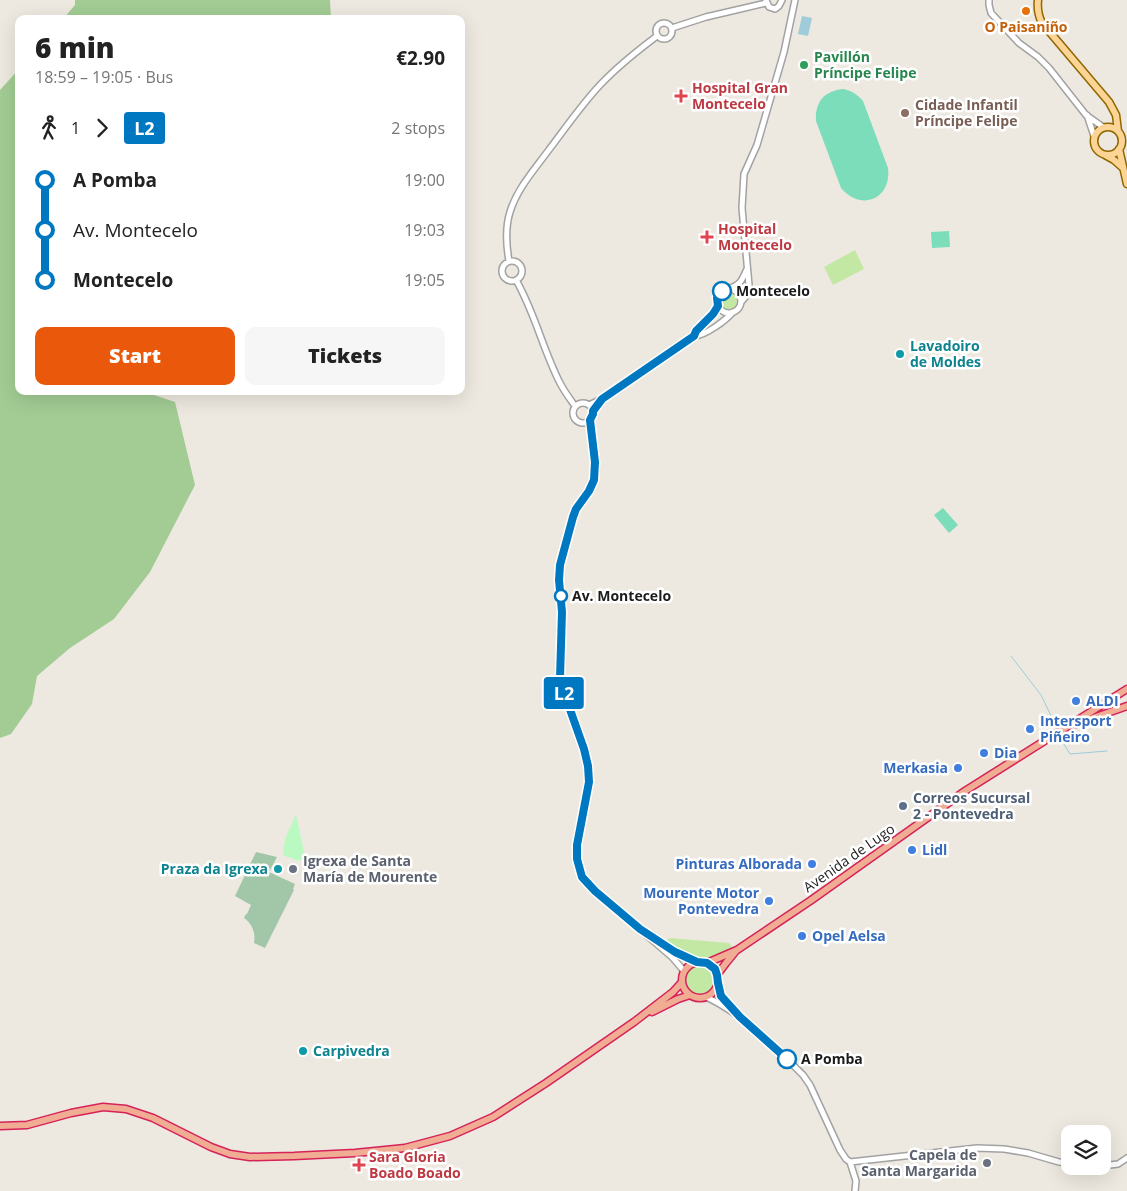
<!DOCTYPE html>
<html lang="en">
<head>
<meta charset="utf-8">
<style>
  body { margin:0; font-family:"Open Sans",sans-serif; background:#f6f6f6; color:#222; height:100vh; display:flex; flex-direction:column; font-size:19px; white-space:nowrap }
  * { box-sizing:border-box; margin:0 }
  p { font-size:16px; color:#767676 }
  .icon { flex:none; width:28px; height:28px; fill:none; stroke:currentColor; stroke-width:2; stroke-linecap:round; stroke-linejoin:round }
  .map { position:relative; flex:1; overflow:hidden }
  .details { position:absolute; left:15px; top:15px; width:450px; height:380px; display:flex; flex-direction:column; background:#fff; border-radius:10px; box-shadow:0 5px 20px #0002 }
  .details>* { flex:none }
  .badge { padding:0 10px; border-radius:4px; font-size:18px; line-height:32px }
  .fabs { position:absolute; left:1061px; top:1125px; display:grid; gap:10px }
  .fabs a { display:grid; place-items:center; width:50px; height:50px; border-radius:10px; background:#fff; box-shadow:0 5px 20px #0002; font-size:25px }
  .map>.badge { position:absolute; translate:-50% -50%; box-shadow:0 0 0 2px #fff }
  .legs { display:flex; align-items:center; gap:8px; height:55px; padding:0 20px; font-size:16px }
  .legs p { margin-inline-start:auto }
  .overview { display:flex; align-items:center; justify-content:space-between; height:85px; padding:0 20px }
  h1 { font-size:28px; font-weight:800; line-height:38px }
  .action { display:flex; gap:10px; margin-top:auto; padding:10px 20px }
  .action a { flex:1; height:58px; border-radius:10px; background:#ea580c; color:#fff; font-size:20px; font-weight:800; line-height:58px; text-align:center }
  .action a+a { background:#f6f6f6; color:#222 }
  ul { padding:0 20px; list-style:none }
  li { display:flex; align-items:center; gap:18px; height:50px; font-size:19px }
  li i { display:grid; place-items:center; width:8px; height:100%; margin:0 6px; background:currentColor }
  li i::after { content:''; width:12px; height:12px; margin:-6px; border:4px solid; border-radius:50%; background:#fff }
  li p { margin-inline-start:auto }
  li:first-child i { background:linear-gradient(#0000 50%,currentColor 0) }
  li:last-child i { background:linear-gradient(currentColor 50%,#0000 0) }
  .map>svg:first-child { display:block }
  .grass { fill:#c3e8a4 }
  .forest { fill:#a2cc94 }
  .cemetery { fill:#a1c6a8 }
  .park { fill:#baf9c2 }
  .pitch { fill:#7cddbb }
  .water { fill:#9fcbdb }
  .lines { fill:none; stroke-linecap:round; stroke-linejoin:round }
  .stream { stroke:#9fcbdb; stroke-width:1 }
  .tertiary-casing { stroke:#a2a2a2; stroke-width:8 }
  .primary-casing { stroke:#916700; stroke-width:9 }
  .trunk-casing { stroke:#d52259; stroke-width:9 }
  .tertiary { stroke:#fff; stroke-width:5 }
  .primary { stroke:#fcd495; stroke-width:6 }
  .trunk { stroke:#f1ac94; stroke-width:6 }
  .line-1-casing { stroke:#fff; stroke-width:11 }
  .line-1 { stroke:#0078c1; stroke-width:8 }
  .food-dot { fill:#e8710a; stroke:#fff; stroke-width:2 }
  .leisure-dot { fill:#2e9e5b; stroke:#fff; stroke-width:2 }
  .health-dot { fill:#e0444e; stroke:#fff; stroke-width:2 }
  .education-dot { fill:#8d6e63; stroke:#fff; stroke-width:2 }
  .stop-1-dot { fill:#fff; stroke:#0078c1; stroke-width:2.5 }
  .culture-dot { fill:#0f9aa8; stroke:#fff; stroke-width:2 }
  .shop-dot { fill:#3f7fe0; stroke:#fff; stroke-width:2 }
  .service-dot { fill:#5c6f8a; stroke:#fff; stroke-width:2 }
  .worship-dot { fill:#6b7280; stroke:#fff; stroke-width:2 }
  .labels { text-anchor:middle; stroke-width:5; stroke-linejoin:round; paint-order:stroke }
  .food-label { font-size:14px; font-weight:bold; fill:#c56008; stroke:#fff }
  .leisure-label { font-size:14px; font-weight:bold; fill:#27864d; stroke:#fff; text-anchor:start }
  .health-label { font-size:14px; font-weight:bold; fill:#be3a42; stroke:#fff; text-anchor:start }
  .education-label { font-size:14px; font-weight:bold; fill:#785e54; stroke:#fff; text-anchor:start }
  .stop-label { font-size:14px; font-weight:bold; fill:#1b1b1b; stroke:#fff; text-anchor:start }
  .culture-label { font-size:14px; font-weight:bold; fill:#0d838f; stroke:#fff; text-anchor:start }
  .shop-label { font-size:14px; font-weight:bold; fill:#366cbe; stroke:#fff; text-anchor:start }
  .service-label { font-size:14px; font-weight:bold; fill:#4e5e75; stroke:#fff; text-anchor:start }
  .street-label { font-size:14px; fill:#1b1b1b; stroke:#fff }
  .worship-label { font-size:14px; font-weight:bold; fill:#5b616d; stroke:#fff; text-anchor:start }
</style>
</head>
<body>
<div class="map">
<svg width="1127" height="1191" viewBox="0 0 1127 1191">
  <rect width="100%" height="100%" fill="#ede9e0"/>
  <path class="grass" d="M 855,250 L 864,269 L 833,285 L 824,267 Z
    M721 301a8 8 0 1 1 16 0a8 8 0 1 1-16 0Z
    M 670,938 L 729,943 L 732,947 C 725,950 713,958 706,958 C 693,959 675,948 665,941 Z
    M682 980a18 18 0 1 1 36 0a18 18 0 1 1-36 0Z"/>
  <path class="forest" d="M 75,0 L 330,0 L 331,19 L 63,19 L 75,5 Z
    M 19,69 L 19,391 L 142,391 L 175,402 L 195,485 L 150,572 L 114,619 L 70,648 L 37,676 L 32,704 L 11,734 L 0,738 L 0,90 Z"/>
  <path class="cemetery" d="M 256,852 L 277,857 L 269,872 L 295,884 L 293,889 L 294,890 L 265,948 L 254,943 C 256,934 252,923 244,918 L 246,914 L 247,914 L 251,905 L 235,896 Z"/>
  <path class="park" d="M 296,814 L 305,857 L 304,861 L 299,860 L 299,861 L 283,855 L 283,853 L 285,839 Z"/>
  <path class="pitch" d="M 843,89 C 852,91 857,94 863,101 L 888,168 C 892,199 861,212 841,188 L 816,121 C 815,102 824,91 843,89 Z
    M 949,231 L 950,247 L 932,248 L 931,232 Z
    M 943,508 L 958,525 L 949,533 L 934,515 Z"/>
  <path class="water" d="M 802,16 L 812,18 L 808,36 L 798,34 Z"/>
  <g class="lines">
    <path class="stream" d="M 1011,656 L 1041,695 L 1056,726
      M 1062,741 L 1070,754 L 1107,751"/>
    <g class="tertiary-casing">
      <path id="tertiary" d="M 766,0 L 769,7 L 775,9 L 779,6 L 782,0
        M 989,0 L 989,5 L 991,13 L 1019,43 L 1038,57 L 1049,68 L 1086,115 L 1103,127
        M656 31a8 8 0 1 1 16 0a8 8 0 1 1-16 0Z
        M 672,28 L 706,17 L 766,3
        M 1087,115 L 1094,136
        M502 271a10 10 0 1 1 20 0a10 10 0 1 1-20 0Z
        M 509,261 C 506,244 505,228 510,212 C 517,189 534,170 548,151 C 564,130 582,104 600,85 C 617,67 637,51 657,36
        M 516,280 C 535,313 543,350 560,383 C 564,391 570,399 575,406
        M 730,288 C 741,284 742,280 747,269
        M717 301a12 12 0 1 1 24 0a12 12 0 1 1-24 0Z
        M 742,301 L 747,295 L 749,285 L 742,208 L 744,174 L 757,145 L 784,52 L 795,0
        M 695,336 C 698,326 711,316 718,306
        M573 413a10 10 0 1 1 20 0a10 10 0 1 1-20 0Z
        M 589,405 L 602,399 L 695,336 C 706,335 725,321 733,312
        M 590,420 L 595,462 L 594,480 L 589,491 L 576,509 L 573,517 L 559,565 L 559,580 L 562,612 L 560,678 L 562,687 C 567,701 572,716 577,730 C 583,747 590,765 588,783 C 586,816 564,854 587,884 L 672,957 L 684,971
        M 656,939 L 675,952 L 697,962
        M 718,983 L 721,996 L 735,1011
        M 706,997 C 742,1013 775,1047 803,1075 L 810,1085 L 840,1150 L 846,1159 L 850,1162
        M 850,1162 L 977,1148 L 1004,1149 L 1028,1153 L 1059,1162 L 1070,1163
        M 850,1162 L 856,1181 L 855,1191
        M 1102,1166 L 1118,1164 L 1127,1158"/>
    </g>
    <g class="primary-casing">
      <path id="primary" d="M 1038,0 C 1037,9 1038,15 1042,23 L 1109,102 L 1116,115 L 1118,131
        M1094 141a14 14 0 1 1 28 0a14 14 0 1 1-28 0Z
        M 1119,149 L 1127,184
        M 1105,155 L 1114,160 L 1123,168"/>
    </g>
    <g class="trunk-casing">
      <path id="trunk" d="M 1076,724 L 1127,706
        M682 980a18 18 0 1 1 36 0a18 18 0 1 1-36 0Z
        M 707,963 L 737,950 L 810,901 L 965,791 L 1127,689
        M 717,975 L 726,963 L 735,952
        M 652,1012 L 678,999 L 690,995
        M 0,1126 L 27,1125 L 71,1113 L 103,1107 L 126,1109 L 153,1118 L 211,1147 L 230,1154 L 250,1157 L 294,1156 L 355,1153 L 405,1148 L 450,1136 L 493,1117 L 546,1083 L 634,1022 L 673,992 L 682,982"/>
    </g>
    <use href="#tertiary" class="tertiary"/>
    <use href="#primary" class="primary"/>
    <use href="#trunk" class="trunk"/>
  </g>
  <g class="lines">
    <g class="line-1-casing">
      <path id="line-1" d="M 722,291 L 717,298 L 718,306 L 713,314 L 696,331 L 694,336 L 602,399 L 593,411 L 593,414 L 590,420 L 595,462 L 594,480 L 589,491 L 576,509 L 573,517 L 560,565 L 559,580 L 562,612 L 560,678 L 562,687 L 584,749 L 588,766 L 589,782 L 577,845 L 577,859 L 582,877 L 595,891 L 640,929 L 675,952 L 697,962 L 707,963 L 715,969 L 717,975 L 718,983 L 721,996 L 740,1017 L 787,1059"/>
    </g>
    <use href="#line-1" class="line-1"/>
  </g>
  <circle class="food-dot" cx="1026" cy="11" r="5"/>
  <circle class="leisure-dot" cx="804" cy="65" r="5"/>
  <g class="health-dot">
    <path d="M678.5 88.5h5v5h5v5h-5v5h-5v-5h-5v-5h5z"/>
    <path d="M704.5 229.5h5v5h5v5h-5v5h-5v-5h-5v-5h5z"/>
    <path d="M356.5 1157.5h5v5h5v5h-5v5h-5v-5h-5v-5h5z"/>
  </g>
  <circle class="education-dot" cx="905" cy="113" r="5"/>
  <g class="stop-1-dot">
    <circle cx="722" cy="291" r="9"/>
    <circle cx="561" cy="596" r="6"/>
    <circle cx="787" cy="1059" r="9"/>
  </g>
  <g class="culture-dot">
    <circle cx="900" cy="354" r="5"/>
    <circle cx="278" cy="869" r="5"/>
    <circle cx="303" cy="1051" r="5"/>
  </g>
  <g class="shop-dot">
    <circle cx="1076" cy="701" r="5"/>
    <circle cx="1030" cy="729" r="5"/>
    <circle cx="984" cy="753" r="5"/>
    <circle cx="958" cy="768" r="5"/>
    <circle cx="912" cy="850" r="5"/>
    <circle cx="812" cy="864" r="5"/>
    <circle cx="769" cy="901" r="5"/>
    <circle cx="802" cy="936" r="5"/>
  </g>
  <circle class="service-dot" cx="903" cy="806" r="5"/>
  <g class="worship-dot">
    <circle cx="293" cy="869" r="5"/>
    <circle cx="987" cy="1163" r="5"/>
  </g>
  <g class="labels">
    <g class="food-label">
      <text x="1026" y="32">O Paisaniño</text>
    </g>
    <g class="leisure-label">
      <text x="814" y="62">Pavillón<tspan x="814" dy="16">Príncipe Felipe</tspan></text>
    </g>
    <g class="health-label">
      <text x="692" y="93">Hospital Gran<tspan x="692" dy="16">Montecelo</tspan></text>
      <text x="718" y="234">Hospital<tspan x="718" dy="16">Montecelo</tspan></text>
      <text x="369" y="1162">Sara Gloria<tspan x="369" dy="16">Boado Boado</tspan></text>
    </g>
    <g class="education-label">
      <text x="915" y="110">Cidade Infantil<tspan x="915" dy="16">Príncipe Felipe</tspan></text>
    </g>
    <g class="stop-label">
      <text x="736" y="296">Montecelo</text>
      <text x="572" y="601">Av. Montecelo</text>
      <text x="801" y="1064">A Pomba</text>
    </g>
    <g class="culture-label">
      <text x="910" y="351">Lavadoiro<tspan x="910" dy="16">de Moldes</tspan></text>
      <text x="268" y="874" text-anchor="end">Praza da Igrexa</text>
      <text x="313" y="1056">Carpivedra</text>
    </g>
    <g class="shop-label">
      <text x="1086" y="706">ALDI</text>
      <text x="1040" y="726">Intersport<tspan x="1040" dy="16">Piñeiro</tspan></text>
      <text x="994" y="758">Dia</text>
      <text x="948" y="773" text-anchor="end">Merkasia</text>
      <text x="922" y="855">Lidl</text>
      <text x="802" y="869" text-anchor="end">Pinturas Alborada</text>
      <text x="759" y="898" text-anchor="end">Mourente Motor<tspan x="759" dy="16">Pontevedra</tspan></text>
      <text x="812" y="941">Opel Aelsa</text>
    </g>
    <g class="service-label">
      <text x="913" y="803">Correos Sucursal<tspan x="913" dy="16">2 - Pontevedra</tspan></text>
    </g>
    <g class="street-label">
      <text transform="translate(849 858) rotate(-35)" y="5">Avenida de Lugo</text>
    </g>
    <g class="worship-label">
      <text x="303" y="866">Igrexa de Santa<tspan x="303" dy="16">María de Mourente</tspan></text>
      <text x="977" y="1160" text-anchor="end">Capela de<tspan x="977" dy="16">Santa Margarida</tspan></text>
    </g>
  </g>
</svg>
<div class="fabs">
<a><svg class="icon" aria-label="layers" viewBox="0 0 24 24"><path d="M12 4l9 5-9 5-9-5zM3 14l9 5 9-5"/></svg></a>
</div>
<b class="badge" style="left:564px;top:693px;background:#0078c1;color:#fff">L2</b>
<section class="details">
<div class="overview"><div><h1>6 min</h1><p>18:59 – 19:05 · Bus</p></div><b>€2.90</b></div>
<div class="legs"><svg class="icon" aria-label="walk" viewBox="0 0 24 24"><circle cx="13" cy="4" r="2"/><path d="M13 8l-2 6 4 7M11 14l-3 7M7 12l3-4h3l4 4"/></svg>1<svg class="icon" aria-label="forward" viewBox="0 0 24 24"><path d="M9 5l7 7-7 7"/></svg><b class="badge" style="background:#0078c1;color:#fff">L2</b><p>2 stops</p></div>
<ul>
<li><i style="color:#0078c1"></i><b>A Pomba</b><p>19:00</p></li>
<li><i style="color:#0078c1"></i><span>Av. Montecelo</span><p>19:03</p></li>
<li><i style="color:#0078c1"></i><b>Montecelo</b><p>19:05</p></li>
</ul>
<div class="action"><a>Start</a><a>Tickets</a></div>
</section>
</div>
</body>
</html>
